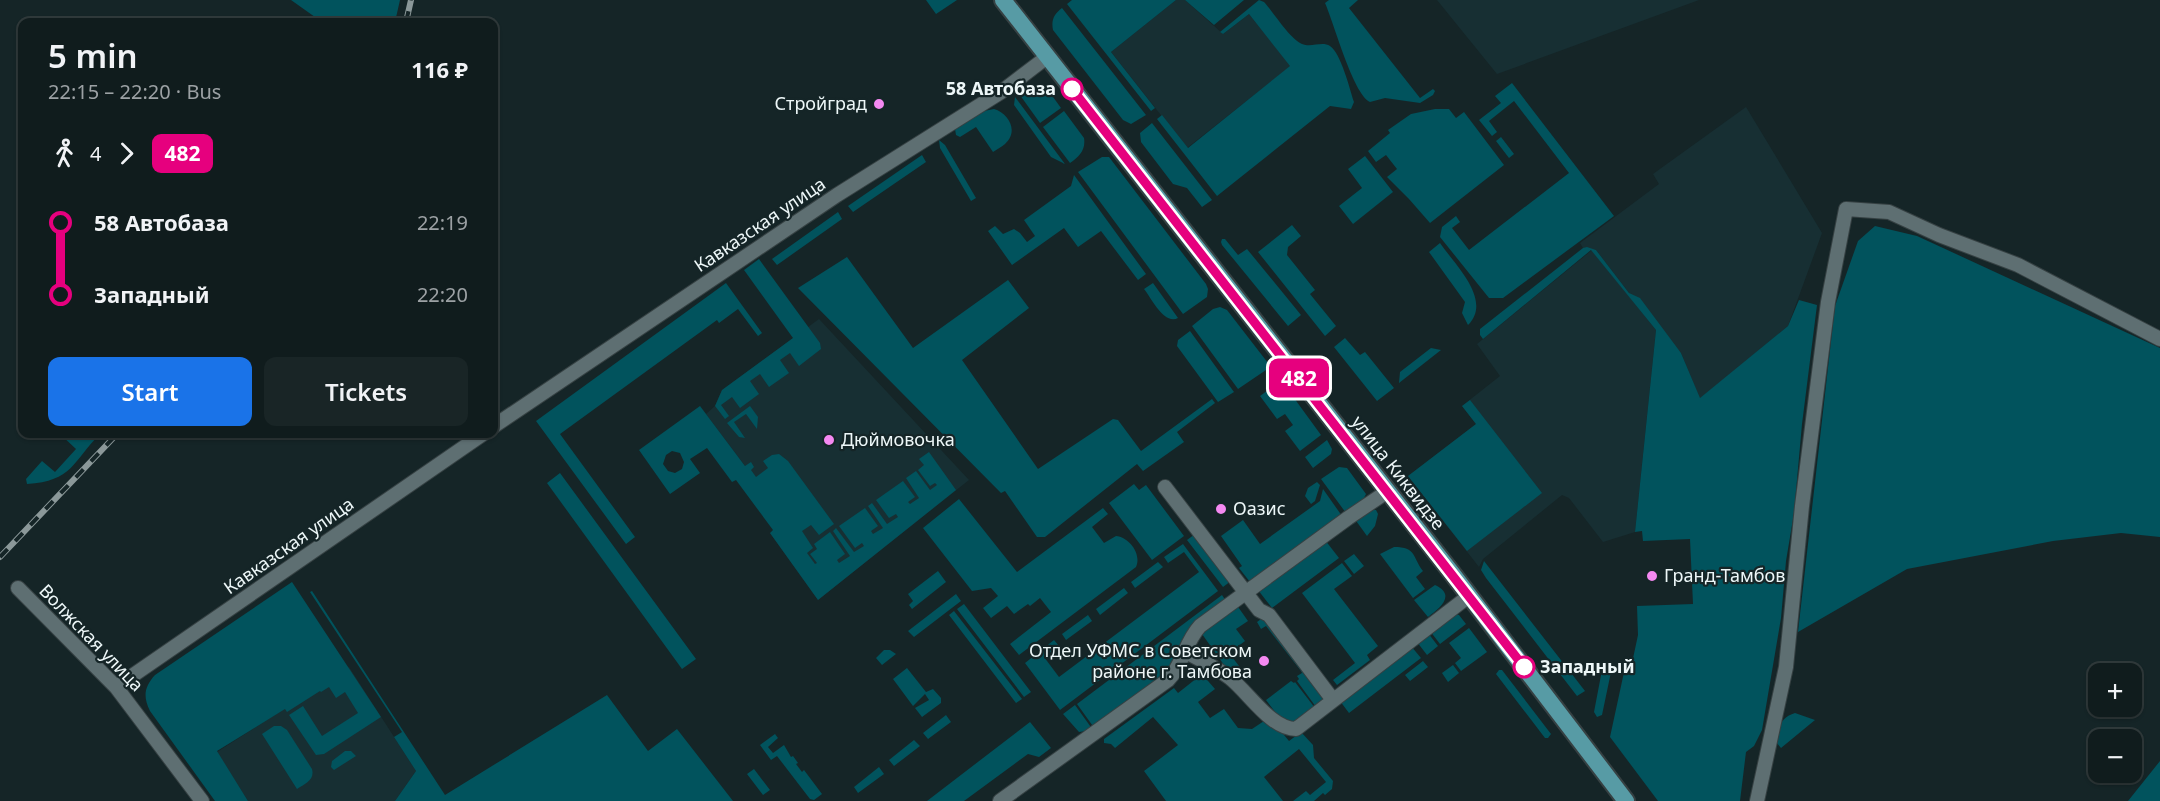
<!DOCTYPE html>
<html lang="en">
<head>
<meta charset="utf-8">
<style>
  body { margin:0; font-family:"Noto Sans",sans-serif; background:#192526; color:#f1f3f6; height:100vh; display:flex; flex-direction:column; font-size:22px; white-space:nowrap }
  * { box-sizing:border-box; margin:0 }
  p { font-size:20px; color:#9ca1a4 }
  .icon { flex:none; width:33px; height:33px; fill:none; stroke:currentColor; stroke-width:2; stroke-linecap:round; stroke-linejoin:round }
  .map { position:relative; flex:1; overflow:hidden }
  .sheet { position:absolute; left:18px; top:18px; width:480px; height:420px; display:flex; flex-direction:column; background:#101c1d; border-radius:12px; box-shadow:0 2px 4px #0004,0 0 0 2px #303a3b }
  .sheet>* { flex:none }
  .badge { padding:0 12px; border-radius:9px; font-size:21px; line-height:39px }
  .tools { position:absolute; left:2088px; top:663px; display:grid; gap:12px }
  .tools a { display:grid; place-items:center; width:54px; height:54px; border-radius:12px; background:#101c1d; box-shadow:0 2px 4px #0004,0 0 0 2px #303a3b; font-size:30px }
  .map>.badge { position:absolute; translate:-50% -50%; box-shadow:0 0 0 3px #fff }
  .legs { display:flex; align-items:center; gap:9px; height:66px; padding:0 30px; font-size:20px }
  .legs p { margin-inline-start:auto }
  .overview { display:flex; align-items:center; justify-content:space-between; height:102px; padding:0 30px }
  h1 { font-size:33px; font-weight:600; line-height:45px }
  .primary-button { display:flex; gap:12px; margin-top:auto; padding:12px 30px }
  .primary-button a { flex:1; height:69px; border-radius:12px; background:#1a73e8; color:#fff; font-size:24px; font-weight:600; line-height:69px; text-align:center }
  .primary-button a+a { background:#192526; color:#f1f3f6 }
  ul { padding:0 30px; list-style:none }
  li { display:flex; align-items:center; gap:21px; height:72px; font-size:22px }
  li i { display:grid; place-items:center; width:9px; height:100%; margin:0 8px; background:currentColor }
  li i::after { content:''; width:15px; height:15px; margin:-8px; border:4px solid; border-radius:50%; background:#101c1d }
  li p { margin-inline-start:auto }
  li:first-child i { background:linear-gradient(#0000 50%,currentColor 0) }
  li:last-child i { background:linear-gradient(currentColor 50%,#0000 0) }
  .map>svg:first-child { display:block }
  .built { fill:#172f33 }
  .green { fill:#01535d; fill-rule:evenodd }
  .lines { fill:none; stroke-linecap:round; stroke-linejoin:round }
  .minor-casing { stroke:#364143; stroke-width:16 }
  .primary-casing { stroke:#364143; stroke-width:20 }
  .minor { stroke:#5e6f72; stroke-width:14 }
  .primary { stroke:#579ba5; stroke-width:16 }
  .rail-casing { stroke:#8b9899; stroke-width:6 }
  .rail { stroke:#152527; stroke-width:4; stroke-dasharray:11; stroke-linecap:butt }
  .line-1-casing { stroke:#fff; stroke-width:14 }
  .line-1 { stroke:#e6007e; stroke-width:9 }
  .stop-1-dot { fill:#fff; stroke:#e6007e; stroke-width:3 }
  .poi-dot { fill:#f489f1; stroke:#152527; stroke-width:2 }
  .labels { text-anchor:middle; stroke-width:4.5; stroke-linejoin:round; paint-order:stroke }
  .stop-label { font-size:18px; font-weight:bold; fill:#edf7f8; stroke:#152527; text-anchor:end }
  .poi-label { font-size:18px; fill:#edf7f8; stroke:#152527; text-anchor:start }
  .street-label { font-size:18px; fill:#edf7f8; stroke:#152527 }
</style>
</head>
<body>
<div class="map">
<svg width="2160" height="801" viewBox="0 0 2160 801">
  <rect width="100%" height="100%" fill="#152527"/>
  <path class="built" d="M 1176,0 L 1185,0 L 1223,34 L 1249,14 L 1291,66 L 1187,148 L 1111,52 Z
    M 1437,0 L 1699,0 L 1497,74 Z
    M 1746,107 L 1822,233 L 1788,326 L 1700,399 L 1681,353 L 1629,293 L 1596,250 L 1583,248 L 1580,243 L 1659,184 L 1653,174 Z
    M 1592,250 L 1656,330 L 1635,532 L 1603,542 L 1569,498 L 1562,495 L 1483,559 L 1479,567 L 1408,476 L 1476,424 L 1462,406 L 1500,376 L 1477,344 Z
    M 819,319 L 969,480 L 818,600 L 770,533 L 785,522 L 785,519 L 706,414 L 715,406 L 722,390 Z
    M 349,667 L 416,771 L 395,801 L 248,801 L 217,752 Z"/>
  <path class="green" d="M 291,0 L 400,0 L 395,22 L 322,22 Z
    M 926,0 L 957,0 L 936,14 Z
    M 1072,0 L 1176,0 L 1111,52 L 1155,108 L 1151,111 L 1067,4 Z
    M 1185,0 L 1244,0 L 1214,25 Z
    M 1259,0 L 1264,2 C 1274,13 1290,39 1302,44 C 1311,48 1322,41 1330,46 C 1341,53 1350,90 1354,102 L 1351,109 L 1330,106 L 1217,196 L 1157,119 L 1162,115 L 1188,148 L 1290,66 L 1249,14 L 1223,34 L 1220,32 Z
    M 1329,0 L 1358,0 L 1349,8 L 1420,98 L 1433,89 L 1435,91 L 1433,95 L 1420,103 L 1385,98 L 1370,102 C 1353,94 1334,23 1325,3 Z
    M 1062,8 L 1146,115 L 1131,124 L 1123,120 L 1053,30 C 1051,20 1054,14 1062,8 Z
    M 1512,83 L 1614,216 L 1503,298 L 1489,298 L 1440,237 L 1442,227 L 1456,216 L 1460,222 L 1452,228 L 1469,250 L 1569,173 L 1514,101 L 1489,121 L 1497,132 L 1492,136 L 1479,120 L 1501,103 L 1495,96 Z
    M 1034,84 L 1048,90 L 1061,108 L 1040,123 L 1017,91 L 1026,85 Z
    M 1015,97 L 1065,164 L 1051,157 L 1014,105 Z
    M 994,109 C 1009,113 1019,132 1005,144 C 1002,147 997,149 993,152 L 976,127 L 960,137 L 956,135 L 955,129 L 984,111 Z
    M 1435,109 L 1449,109 L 1456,118 L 1464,112 L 1504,165 L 1430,223 L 1409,199 L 1387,177 L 1397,169 L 1386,155 L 1376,162 L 1368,151 L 1390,133 L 1388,130 L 1411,114 Z
    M 1064,111 L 1084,138 C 1086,150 1079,157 1070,163 L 1043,127 Z
    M 1152,123 L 1212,200 L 1202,207 L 1187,188 L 1173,184 L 1141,142 L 1140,133 Z
    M 1501,137 L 1514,154 L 1509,158 L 1496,141 Z
    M 939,140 L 945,145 L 976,198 L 971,201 L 940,148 Z
    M 922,155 L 926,162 L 853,212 L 848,206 Z
    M 1365,156 L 1393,192 L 1353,224 L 1339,206 L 1362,188 L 1348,169 Z
    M 1102,157 L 1109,157 L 1206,284 L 1208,289 L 1207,297 L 1183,314 L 1078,172 Z
    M 1074,175 L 1146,274 L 1138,280 L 1101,231 L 1078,247 L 1064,228 L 1012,265 L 988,231 L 995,226 L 1003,234 L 1014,229 L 1020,233 L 1027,242 L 1035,236 L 1024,220 L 1071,186 Z
    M 838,212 L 842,219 L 777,265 L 772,259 Z
    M 1292,225 L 1301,236 L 1288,247 L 1287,255 L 1315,290 L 1310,294 L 1336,326 L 1325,336 L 1258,252 Z
    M 1875,226 L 1917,236 L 2160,348 L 2160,537 L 2121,533 L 2053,541 L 1907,569 L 1798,632 L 1835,306 L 1858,241 Z
    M 1222,239 L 1225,239 L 1238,255 L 1247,249 L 1301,315 L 1288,326 L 1222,245 L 1221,242 Z
    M 1440,243 C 1455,265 1493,300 1468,325 L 1462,313 L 1465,302 L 1429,252 Z
    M 1587,247 L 1596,250 L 1629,293 L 1640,298 L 1681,353 L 1700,398 L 1788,326 L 1799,300 L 1817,305 L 1802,424 L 1794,513 L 1786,561 L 1781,618 L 1762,730 L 1754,746 L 1746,752 L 1740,801 L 1658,801 L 1610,737 L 1626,663 L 1632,663 L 1638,635 L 1637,606 L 1693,604 L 1690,539 L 1643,541 L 1642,531 L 1635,532 L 1656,330 L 1591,250 L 1483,339 L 1480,335 L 1480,329 L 1583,248 Z
    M 847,257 L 913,348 L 1008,280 L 1029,308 L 962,360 L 1038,469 L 1113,419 L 1118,420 L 1141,451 L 1212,399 L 1215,403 L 1177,432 L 1184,442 L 1143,471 L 1137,464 L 1045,537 L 1037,537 L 1005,491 L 1001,493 L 798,288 Z
    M 759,259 L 820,343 L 821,349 L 799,366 L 790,353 L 780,360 L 789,373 L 769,387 L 760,374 L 750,381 L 759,394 L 740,408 L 732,397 L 721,405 L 729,416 L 725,419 L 715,406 L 722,390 L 793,338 L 744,270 Z
    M 726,283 L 762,333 L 758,336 L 738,309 L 719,323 L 717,320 L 560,434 L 635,537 L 626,544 L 536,421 Z
    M 1153,283 L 1178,318 C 1164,325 1152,299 1144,289 Z
    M 1220,307 L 1227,310 L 1268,363 L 1266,370 L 1238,389 L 1192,326 L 1213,309 Z
    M 1190,331 L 1234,392 L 1218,402 L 1177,346 L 1178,340 Z
    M 1345,338 L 1360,355 L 1365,352 L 1394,388 L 1377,401 L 1334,347 Z
    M 1431,348 L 1441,350 L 1399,383 L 1400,372 Z
    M 1275,385 L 1286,387 L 1321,435 L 1300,451 L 1285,431 L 1293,425 L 1285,414 L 1277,419 L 1260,396 Z
    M 1470,400 L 1542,493 L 1467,551 L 1408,476 L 1476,424 L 1462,406 Z
    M 700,406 L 745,466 L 751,462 L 754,467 L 751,470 L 756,477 L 768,468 L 763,461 L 772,455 L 779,454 L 788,461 L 834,524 L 819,535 L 811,525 L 802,531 L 813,548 L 807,553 L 815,564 L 817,563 L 810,554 L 817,549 L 814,544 L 830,532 L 845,554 L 837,560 L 839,563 L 850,556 L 833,531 L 836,528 L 854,552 L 864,546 L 862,543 L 855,548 L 839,526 L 865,508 L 878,526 L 871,531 L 873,534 L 883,528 L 868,506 L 872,503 L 887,524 L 898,517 L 896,514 L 889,518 L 876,500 L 903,481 L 915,497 L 908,502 L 910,504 L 919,498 L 906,478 L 916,471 L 930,490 L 937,485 L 935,483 L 930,486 L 918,470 L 924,465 L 919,459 L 929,452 L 956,490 L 818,600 L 770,533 L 773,530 L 736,480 L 732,482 L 707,448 L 690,459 L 700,473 L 670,494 L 639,450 ZM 672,451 L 680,453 L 684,462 L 682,469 L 675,473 L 668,471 L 663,464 L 666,455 Z
    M 750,406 L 758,417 L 757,429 L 746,414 L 734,422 L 745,438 L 739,437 L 727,423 Z
    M 60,434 L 100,434 C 72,462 73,481 27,484 L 26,479 L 42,461 L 55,472 L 76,449 Z
    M 1327,440 L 1332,449 L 1331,454 L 1313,468 L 1305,457 Z
    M 1339,467 L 1347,468 L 1366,494 L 1362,502 L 1346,513 L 1321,479 Z
    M 560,473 L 696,659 L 682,669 L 547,483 Z
    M 1317,482 L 1320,485 L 1315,501 L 1311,504 L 1305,496 L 1308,488 Z
    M 1134,484 L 1139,490 L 1146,485 L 1184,536 L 1152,560 L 1109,503 Z
    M 1323,489 L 1342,516 L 1250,582 L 1239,568 L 1242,566 L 1221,536 L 1243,520 L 1260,544 L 1320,501 Z
    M 959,499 L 1017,572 L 1103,508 L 1108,514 L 1092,527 L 1104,543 L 1116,536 C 1129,537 1142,554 1136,567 L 1019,655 L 1010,644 L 1051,612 L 1040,598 L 1030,606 L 1028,604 L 1014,614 L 1007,606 L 991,618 L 983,608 L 998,596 L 991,588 L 972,591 L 923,528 Z
    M 1368,510 L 1376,510 L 1378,514 L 1375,526 L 1367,536 L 1354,518 Z
    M 1195,534 L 1231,581 L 1223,587 L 1187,540 Z
    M 1325,540 L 1339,558 L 1272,608 L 1258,590 Z
    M 1183,544 L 1218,591 L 1060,710 L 1025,663 L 1054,640 L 1059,646 L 1044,657 L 1059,677 L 1199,572 L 1184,552 L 1168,563 L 1164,557 Z
    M 1394,547 C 1417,547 1412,557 1423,571 L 1416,577 L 1425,589 L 1413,598 L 1380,554 Z
    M 1354,554 L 1364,566 L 1354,574 L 1344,561 Z
    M 1484,561 L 1585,691 L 1577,696 L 1486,578 L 1481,570 Z
    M 1158,562 L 1163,567 L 1135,588 L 1131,582 Z
    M 1342,563 L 1352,576 L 1334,589 L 1378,646 L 1367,655 L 1370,660 L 1337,685 L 1333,680 L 1355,663 L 1302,593 Z
    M 938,571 L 946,582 L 912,609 L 909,605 L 913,601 L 908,594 Z
    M 292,582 L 381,717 L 324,754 L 316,755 L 289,715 L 303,706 L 322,736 L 358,713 L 345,692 L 336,698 L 329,687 L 321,692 L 320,691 L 287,712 L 285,709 L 217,751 L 248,801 L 215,801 L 150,711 C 143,697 144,687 155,675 Z
    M 1435,585 C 1457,595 1439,609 1428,617 L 1414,600 Z
    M 1124,588 L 1128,593 L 1100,615 L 1096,609 Z
    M 312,591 L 445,795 L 607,695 L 648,751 L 677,729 L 733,801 L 395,801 L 416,771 L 394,737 L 402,732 L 310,592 Z
    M 956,594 L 961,601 L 914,637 L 908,631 Z
    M 1222,595 L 1226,601 L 1169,673 L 1095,729 L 1077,704 Z
    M 964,604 L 1031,692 L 1024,697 L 957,609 Z
    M 1236,604 L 1248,621 L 1236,629 L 1245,641 L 1229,653 L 1239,666 L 1229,672 L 1202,634 L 1203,632 Z
    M 954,611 L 1022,699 L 1016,703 L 949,615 Z
    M 1454,614 L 1459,615 L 1466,624 L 1440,644 L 1430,631 Z
    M 1088,615 L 1092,621 L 1066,640 L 1062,634 Z
    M 1265,616 L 1325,699 L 1316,707 L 1297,681 L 1299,679 L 1297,676 L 1302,673 L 1301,671 L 1266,626 L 1261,629 L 1257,622 Z
    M 1469,628 L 1487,652 L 1461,671 L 1455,663 L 1461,658 L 1449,643 Z
    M 1428,633 L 1438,646 L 1427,655 L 1417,642 Z
    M 1411,646 L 1421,658 L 1349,713 L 1340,701 Z
    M 884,650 L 890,650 L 896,654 L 882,665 L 876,658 Z
    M 1423,661 L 1428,667 L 1410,681 L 1405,675 Z
    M 1453,665 L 1459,673 L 1448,682 L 1442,673 Z
    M 907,668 L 926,692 L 933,689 L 941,698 L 941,703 L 922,717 L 915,708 L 929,700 L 925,694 L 913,706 L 893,679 Z
    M 1605,668 L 1610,669 L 1611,672 L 1602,715 L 1597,717 L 1594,712 L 1602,670 Z
    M 1499,670 L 1502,670 L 1551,734 L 1548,738 L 1545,738 L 1496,674 Z
    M 1202,674 L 1215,689 L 1198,702 L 1210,718 L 1224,709 L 1238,728 L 1252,729 L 1264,721 L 1275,724 L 1289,741 L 1301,732 L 1313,745 L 1314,758 L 1333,781 L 1332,789 L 1325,795 L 1323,793 L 1314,801 L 1293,801 L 1306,791 L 1310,795 L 1326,782 L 1299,749 L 1264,777 L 1283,801 L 1166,801 L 1144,771 L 1178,745 L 1153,717 L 1115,748 L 1111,744 L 1104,743 L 1104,739 L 1174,688 L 1178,693 Z
    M 1291,681 L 1294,683 L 1295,682 L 1315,708 L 1292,725 L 1281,720 L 1266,700 Z
    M 1075,705 L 1093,730 L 1079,732 L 1063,714 Z
    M 1795,713 L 1815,720 L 1781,748 L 1776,742 C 1776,729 1781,717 1795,713 Z
    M 946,715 L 951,722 L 928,739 L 923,733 Z
    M 1030,722 L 1051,748 L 1039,757 L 1028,754 L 964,801 L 927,801 Z
    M 274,726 L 281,726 L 287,730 L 312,769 C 315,780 305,784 297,789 L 262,734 Z
    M 775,734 L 778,738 L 768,747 L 773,753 L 784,745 L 791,757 L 793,756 L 798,763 L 796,764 L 802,772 L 804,770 L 822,794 L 814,800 L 810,799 L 777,756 L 771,760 L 760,745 Z
    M 914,740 L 920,746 L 894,766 L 889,760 Z
    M 345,751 L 351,751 L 356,756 L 334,770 L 331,767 L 332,761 Z
    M 2160,761 L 2160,801 L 2128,801 Z
    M 879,767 L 884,774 L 858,793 L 854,787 Z
    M 754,769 L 770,790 L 763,795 L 747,774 Z"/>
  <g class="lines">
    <g class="minor-casing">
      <path id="minor" d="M 494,426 L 837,195 L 1001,92 L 1047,57
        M 1165,487 L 1259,610 L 1269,615 L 1333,700
        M 18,588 L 116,687 L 202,801
        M 1186,652 C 1201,660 1217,668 1230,678 C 1249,693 1271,729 1296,729 L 1469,596
        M 116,687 L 483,434
        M 1000,801 L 1168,680 C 1183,665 1185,642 1200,626 L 1348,518 L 1388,491
        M 1757,801 L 1786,667 L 1802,506 L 1828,302 L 1846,209 L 1889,212 L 1939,235 L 2018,265 L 2160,339"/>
    </g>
    <g class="primary-casing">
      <path id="primary" d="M 1003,0 L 1452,573 L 1626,801"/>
    </g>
    <use href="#minor" class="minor"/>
    <use href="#primary" class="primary"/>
    <g class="rail-casing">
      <path id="rail" d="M 406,22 L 411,0
        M 0,557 L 117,434"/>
    </g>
    <use href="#rail" class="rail"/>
  </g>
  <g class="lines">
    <g class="line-1-casing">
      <path id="line-1" d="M 1072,89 L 1524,667"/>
    </g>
    <use href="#line-1" class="line-1"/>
  </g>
  <g class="stop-1-dot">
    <circle cx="1072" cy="89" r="10"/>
    <circle cx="1524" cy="667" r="10"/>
  </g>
  <g class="poi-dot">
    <circle cx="879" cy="104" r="6"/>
    <circle cx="829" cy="440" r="6"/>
    <circle cx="1221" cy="509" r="6"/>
    <circle cx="1652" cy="576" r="6"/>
    <circle cx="1264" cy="661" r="6"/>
  </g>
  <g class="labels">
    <g class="stop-label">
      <text x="1056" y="95">58 Автобаза</text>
      <text x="1540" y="673" text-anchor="start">Западный</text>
    </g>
    <g class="poi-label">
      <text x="867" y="110" text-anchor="end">Стройград</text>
      <text x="841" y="446">Дюймовочка</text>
      <text x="1233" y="515">Оазис</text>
      <text x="1664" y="582">Гранд-Тамбов</text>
      <text x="1252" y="657" text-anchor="end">Отдел УФМС в Советском<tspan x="1252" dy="21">районе г. Тамбова</tspan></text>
    </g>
    <g class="street-label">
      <text transform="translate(760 225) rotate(-34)" y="6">Кавказская улица</text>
      <text transform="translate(1398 473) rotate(52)" y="6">улица Киквидзе</text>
      <text transform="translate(289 546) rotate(-35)" y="6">Кавказская улица</text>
      <text transform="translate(91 638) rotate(46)" y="6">Волжская улица</text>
    </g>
  </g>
</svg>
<div class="tools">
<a>+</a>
<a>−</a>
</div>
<b class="badge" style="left:1299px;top:378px;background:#e6007e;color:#fff">482</b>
<section class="sheet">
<div class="overview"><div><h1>5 min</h1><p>22:15 – 22:20 · Bus</p></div><b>116 ₽</b></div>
<div class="legs"><svg class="icon" aria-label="walk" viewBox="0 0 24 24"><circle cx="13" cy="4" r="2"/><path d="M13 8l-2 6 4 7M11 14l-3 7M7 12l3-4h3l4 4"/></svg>4<svg class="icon" aria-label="forward" viewBox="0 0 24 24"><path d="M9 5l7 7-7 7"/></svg><b class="badge" style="background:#e6007e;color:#fff">482</b></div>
<ul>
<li><i style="color:#e6007e"></i><b>58 Автобаза</b><p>22:19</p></li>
<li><i style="color:#e6007e"></i><b>Западный</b><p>22:20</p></li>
</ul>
<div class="primary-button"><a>Start</a><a>Tickets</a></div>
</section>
</div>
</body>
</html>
